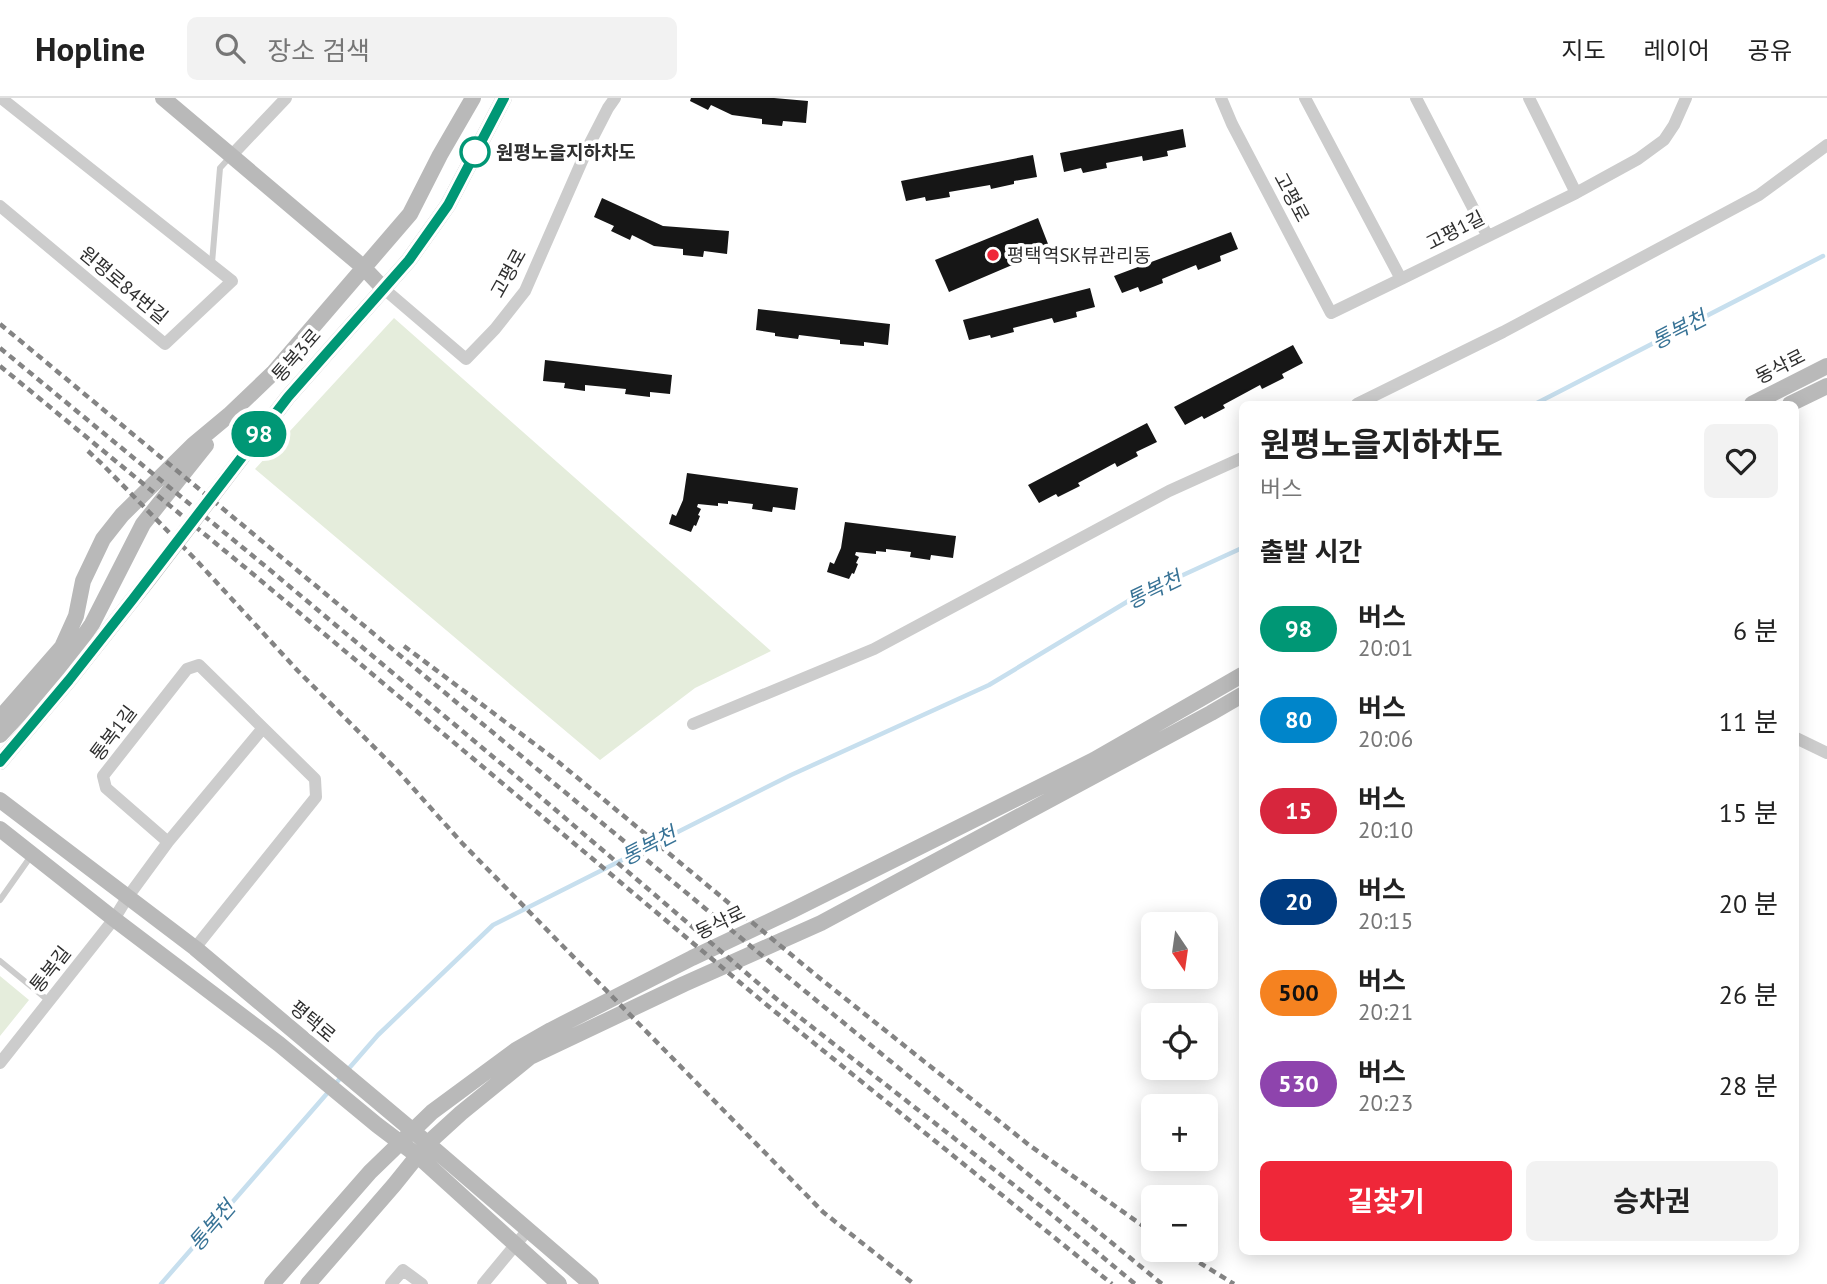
<!DOCTYPE html>
<html lang="ko">
<head>
<meta charset="utf-8">
<style>
  body { margin:0; font-family:"PT Sans","Noto Sans KR",sans-serif; background:#f2f2f2; color:#222; height:100vh; display:flex; flex-direction:column; font-size:26px; white-space:nowrap }
  * { box-sizing:border-box; margin:0 }
  p { font-size:23px; color:#767676 }
  .icon { flex:none; width:38px; height:38px; fill:none; stroke:currentColor; stroke-width:2; stroke-linecap:round; stroke-linejoin:round }
  .map { position:relative; flex:1; overflow:hidden }
  .drawer { position:absolute; left:1239px; top:303px; width:560px; height:854px; display:flex; flex-direction:column; background:#fff; border-radius:10px; box-shadow:0 4px 18px #0003 }
  .drawer>* { flex:none }
  .badge { padding:0 14px; border-radius:23px; font-size:24px; line-height:46px }
  .needle { width:46px; rotate:167deg }
  .buttons { position:absolute; left:1141px; top:814px; display:grid; gap:14px }
  .buttons a { display:grid; place-items:center; width:77px; height:77px; border-radius:10px; background:#fff; box-shadow:0 4px 18px #0003; font-size:35px }
  .map>.badge { position:absolute; translate:-50% -50%; box-shadow:0 0 0 4px #fff }
  h2 { padding:0 21px; font-size:26px; line-height:63px }
  .round { display:grid; place-items:center; flex:none; width:74px; height:74px; border-radius:10px; background:#f2f2f2 }
  .headline { display:flex; align-items:center; justify-content:space-between; height:119px; padding:0 21px }
  h1 { font-size:33px; font-weight:700; line-height:52px }
  .primary-button { display:flex; gap:14px; margin-top:auto; padding:14px 21px }
  .primary-button a { flex:1; height:80px; border-radius:10px; background:#ef2739; color:#fff; font-size:28px; font-weight:700; line-height:80px; text-align:center }
  .primary-button a+a { background:#f2f2f2; color:#222 }
  ul { padding:0; list-style:none }
  li { display:flex; align-items:center; gap:21px; height:91px; padding:0 21px }
  li div { flex:1 }
  li b { display:block; font-size:26px }
  li em { font-style:normal }
  li .badge { min-width:77px; font-weight:700; text-align:center }
  header { display:flex; align-items:center; gap:42px; box-sizing:border-box; height:98px; padding:0 35px; background:#fff; border-bottom:2px solid #e0e0e0 }
  header strong { font-size:33px }
  nav { display:flex; gap:38px; margin-inline-start:auto; font-size:24px }
  .search { width:490px; height:63px; background:#f2f2f2; display:flex; align-items:center; gap:18px; box-sizing:border-box; padding:0 24px; border-radius:10px; color:#767676; font-size:26px }
  .map>svg:first-child { display:block }
  .green { fill:#e5eddc }
  .lines { fill:none; stroke-linecap:round; stroke-linejoin:round }
  .stream { stroke:#c7dfee; stroke-width:4.5 }
  .building { fill:#161616 }
  .lane { stroke:#ccc; stroke-width:6 }
  .street { stroke:#ccc; stroke-width:12 }
  .secondary { stroke:#b9b9b9; stroke-width:16 }
  .rail { stroke:#848484; stroke-width:4.5; stroke-dasharray:7 5; stroke-linecap:butt }
  .line-casing { stroke:#fff; stroke-width:16 }
  .line { stroke:#009775; stroke-width:10 }
  .stop-dot { fill:#fff; stroke:#009775; stroke-width:3.5 }
  .poi-dot { fill:#ef2739; stroke:#fff; stroke-width:2.5 }
  .labels { text-anchor:middle; stroke-width:7; stroke-linejoin:round; paint-order:stroke }
  .stop-label { font-size:19px; font-weight:bold; fill:#2f2f2f; stroke:#fff; text-anchor:start }
  .street-label { font-size:19px; fill:#2f2f2f; stroke:#fff }
  .poi-label { font-size:19px; fill:#2f2f2f; stroke:#fff; text-anchor:start }
  .water-label { font-size:21px; font-style:italic; fill:#387396; stroke:#fff }
</style>
</head>
<body>
<header>
<strong>Hopline</strong>
<div class="search"><svg class="icon" aria-label="search" viewBox="0 0 24 24"><circle cx="10" cy="10" r="6"/><path d="M15 15l6 6"/></svg>장소 검색</div>
<nav><a>지도</a><a>레이어</a><a>공유</a></nav>
</header>
<div class="map">
<svg width="1827" height="1186" viewBox="0 0 1827 1186">
  <rect width="100%" height="100%" fill="#fff"/>
  <path class="green" d="M 394,220 L 771,553 L 695,590 L 600,662 L 255,371 Z
    M 0,878 L 29,902 L 0,938 Z"/>
  <g class="lines">
    <path class="stream" d="M 1535,306 L 1823,158
      M 161,1186 L 378,937 L 493,827 L 791,677 L 989,587 L 1135,499 L 1242,450"/>
  </g>
  <path class="building" d="M 691,0 L 774,0 L 808,3 L 806,25 L 783,23 L 782,28 L 762,26 L 762,21 L 732,17 L 711,7 L 708,12 L 690,3 Z
    M 1183,31 L 1186,49 L 1167,53 L 1168,58 L 1143,63 L 1142,58 L 1106,65 L 1107,70 L 1083,75 L 1081,70 L 1064,74 L 1060,55 Z
    M 1033,57 L 1037,79 L 1014,83 L 1014,86 L 991,91 L 990,87 L 949,94 L 950,99 L 926,103 L 925,99 L 906,103 L 901,83 Z
    M 602,100 L 663,128 L 729,133 L 727,156 L 704,153 L 703,159 L 683,157 L 683,151 L 654,148 L 632,137 L 630,142 L 611,133 L 614,128 L 594,119 Z
    M 1038,120 L 1050,151 L 949,194 L 935,162 Z
    M 1231,134 L 1238,151 L 1220,158 L 1221,163 L 1198,172 L 1196,167 L 1162,181 L 1163,185 L 1140,194 L 1138,189 L 1122,195 L 1114,178 Z
    M 1090,190 L 1095,209 L 1076,214 L 1077,219 L 1054,225 L 1052,220 L 1013,230 L 1014,234 L 991,240 L 990,237 L 969,242 L 963,222 Z
    M 758,211 L 890,226 L 888,247 L 864,244 L 864,248 L 840,246 L 840,242 L 799,237 L 798,241 L 775,238 L 775,235 L 756,232 Z
    M 1293,247 L 1303,265 L 1282,276 L 1284,280 L 1262,291 L 1260,287 L 1223,307 L 1225,310 L 1204,321 L 1202,318 L 1185,327 L 1174,309 Z
    M 545,262 L 672,277 L 670,296 L 650,294 L 650,299 L 625,296 L 626,291 L 585,287 L 585,293 L 564,290 L 565,285 L 543,283 Z
    M 1147,325 L 1157,344 L 1136,354 L 1138,358 L 1117,369 L 1115,365 L 1078,385 L 1080,388 L 1058,399 L 1056,396 L 1039,405 L 1028,387 Z
    M 687,375 L 798,390 L 795,412 L 773,409 L 772,414 L 752,411 L 753,406 L 728,403 L 728,406 L 718,405 L 718,408 L 698,406 L 697,409 L 701,411 L 698,417 L 700,418 L 696,428 L 694,427 L 691,434 L 669,426 L 672,416 L 676,418 L 683,402 Z
    M 845,424 L 956,438 L 953,460 L 931,457 L 930,462 L 910,459 L 911,454 L 886,451 L 886,454 L 876,453 L 876,456 L 856,454 L 855,457 L 859,459 L 856,465 L 858,466 L 854,476 L 852,475 L 849,481 L 827,474 L 830,464 L 834,466 L 841,450 Z"/>
  <g class="lines">
    <path class="lane" d="M 212,165 L 220,70 L 230,59
      M 0,802 L 31,758
      M 0,863 L 49,903"/>
    <path class="street" d="M 1221,0 L 1232,26 L 1331,215 L 1401,181
      M 1305,0 L 1401,181 L 1576,95 L 1638,61 L 1664,42 L 1674,27 L 1686,0
      M 1416,0 L 1487,137
      M 1529,0 L 1576,95
      M 231,58 L 286,0
      M 0,108 L 165,246 L 232,183 L 1,0
      M 383,190 L 466,261 L 495,231 L 525,193 L 589,47 L 608,10 L 615,0
      M 1357,306 L 1503,234 L 1759,97 L 1827,47
      M 693,626 L 874,551 L 1169,393 L 1242,360
      M 1796,640 L 1827,655
      M 195,850 L 316,699 L 315,681 L 199,567 L 187,571 L 103,678 L 106,690 L 168,744 L 263,630
      M 0,965 L 114,821 L 127,800 L 168,744
      M 391,1186 L 403,1172 L 422,1186
      M 483,1186 L 527,1133"/>
    <path class="secondary" d="M 163,0 L 363,169 L 383,190
      M 1752,306 L 1827,268
      M 1790,306 L 1827,288
      M 0,620 L 62,549 L 76,518 L 83,483 L 103,441 L 122,417 L 193,347 L 229,317 L 274,274 L 410,116 L 440,57 L 473,0
      M 0,637 L 60,572 L 92,526 L 143,426 L 206,347
      M 0,664 L 69,582 L 149,481 L 288,299 L 409,162 L 448,107 L 504,0
      M 0,702 L 195,850 L 413,1033 L 591,1186
      M 0,731 L 114,821 L 279,946 L 377,1027 L 418,1058 L 559,1186
      M 272,1186 L 370,1074 L 432,1014 L 516,952 L 551,932 L 692,860 L 793,812 L 1094,662 L 1242,577
      M 308,1186 L 394,1087 L 427,1046 L 461,1015 L 530,959 L 684,886 L 821,825 L 1211,615 L 1242,597"/>
    <path class="rail" d="M 0,226 L 800,889 L 1162,1186
      M 0,250 L 270,472 L 516,678 L 779,903 L 1056,1120 L 1135,1186
      M 0,268 L 253,476 L 768,908 L 1112,1186
      M 88,353 L 103,367 L 196,462 L 298,573 L 396,671 L 462,745 L 823,1114 L 914,1186
      M 404,548 L 556,662 L 817,878 L 1029,1047 L 1153,1135
      M 1179,1152 L 1234,1186"/>
  </g>
  <g class="lines">
    <g class="line-casing">
      <path id="line" d="M 0,664 L 69,582 L 133,501 L 288,299 L 409,162 L 448,107 L 504,0"/>
    </g>
    <use href="#line" class="line"/>
  </g>
  <circle class="stop-dot" cx="475" cy="54" r="14"/>
  <circle class="poi-dot" cx="993" cy="157" r="7"/>
  <g class="labels">
    <g class="stop-label">
      <text x="496" y="61">원평노을지하차도</text>
    </g>
    <g class="street-label">
      <text transform="translate(1292 99) rotate(62)" y="7">고평로</text>
      <text transform="translate(1455 132) rotate(-27)" y="7">고평1길</text>
      <text transform="translate(508 175) rotate(-61)" y="7">고평로</text>
      <text transform="translate(124 187) rotate(40)" y="7">원평로84번길</text>
      <text transform="translate(296 257) rotate(-49)" y="7">통복3로</text>
      <text transform="translate(1780 268) rotate(-27)" y="7">동삭로</text>
      <text transform="translate(113 635) rotate(-53)" y="7">통복1길</text>
      <text transform="translate(720 824) rotate(-26)" y="7">동삭로</text>
      <text transform="translate(50 871) rotate(-52)" y="7">통복길</text>
      <text transform="translate(313 923) rotate(40)" y="7">평택로</text>
    </g>
    <g class="poi-label">
      <text x="1007" y="164">평택역SK뷰관리동</text>
    </g>
    <g class="water-label">
      <text transform="translate(1679 232) rotate(-27)" y="7">통복천</text>
      <text transform="translate(1154 492) rotate(-26)" y="7">통복천</text>
      <text transform="translate(649 748) rotate(-27)" y="7">통복천</text>
      <text transform="translate(212 1128) rotate(-49)" y="7">통복천</text>
    </g>
  </g>
</svg>
<div class="buttons">
<a><svg class="needle" viewBox="-14 -14 28 28"><path d="M0-13l5 13h-10z" fill="#e53935"/><path d="M0 13l5-13h-10z" fill="#767676"/></svg></a>
<a><svg class="icon" aria-label="locate" viewBox="0 0 24 24"><circle cx="12" cy="12" r="6"/><path d="M12 2v4M12 18v4M2 12h4M18 12h4"/></svg></a>
<a>+</a>
<a>−</a>
</div>
<b class="badge" style="left:259px;top:336px;background:#009775;color:#fff">98</b>
<section class="drawer">
<div class="headline"><div><h1>원평노을지하차도</h1><p>버스</p></div><a class="round"><svg class="icon" aria-label="heart" viewBox="0 0 24 24"><path d="M12 20l-8-8c-3-5 5-10 8-4 3-6 11-1 8 4z"/></svg></a></div>
<h2>출발 시간</h2>
<ul>
<li><span class="badge" style="background:#009775;color:#fff">98</span><div><b>버스</b><p>20:01</p></div><em>6 분</em></li>
<li><span class="badge" style="background:#0085ca;color:#fff">80</span><div><b>버스</b><p>20:06</p></div><em>11 분</em></li>
<li><span class="badge" style="background:#d7263d;color:#fff">15</span><div><b>버스</b><p>20:10</p></div><em>15 분</em></li>
<li><span class="badge" style="background:#003b80;color:#fff">20</span><div><b>버스</b><p>20:15</p></div><em>20 분</em></li>
<li><span class="badge" style="background:#f58220;color:#111">500</span><div><b>버스</b><p>20:21</p></div><em>26 분</em></li>
<li><span class="badge" style="background:#8e44ad;color:#fff">530</span><div><b>버스</b><p>20:23</p></div><em>28 분</em></li>
</ul>
<div class="primary-button"><a>길찾기</a><a>승차권</a></div>
</section>
</div>
</body>
</html>
